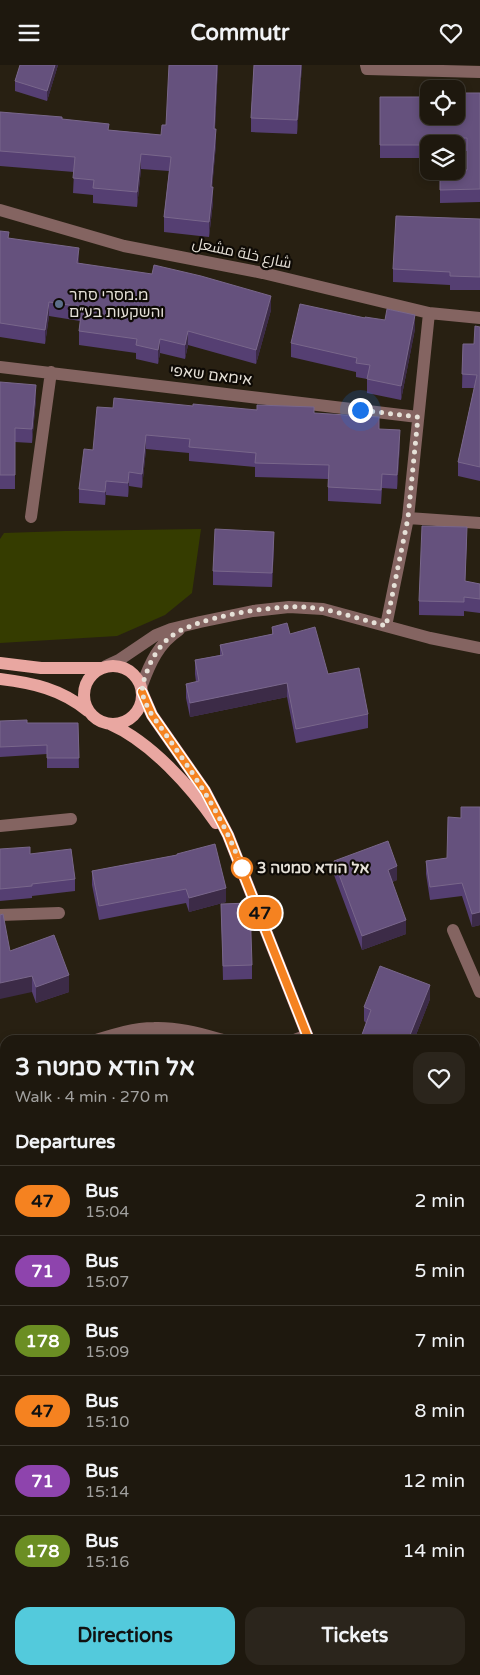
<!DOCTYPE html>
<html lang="en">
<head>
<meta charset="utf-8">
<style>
  body { margin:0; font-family:"Varela Round",Cairo,"Noto Sans Hebrew",sans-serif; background:#2b251c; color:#f1f3f6; height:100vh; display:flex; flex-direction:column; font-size:19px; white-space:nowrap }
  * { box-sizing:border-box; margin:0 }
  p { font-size:16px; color:#a1a09e }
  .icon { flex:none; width:28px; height:28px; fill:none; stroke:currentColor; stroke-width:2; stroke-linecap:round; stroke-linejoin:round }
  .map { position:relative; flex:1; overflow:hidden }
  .panel { position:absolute; left:0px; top:970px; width:480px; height:640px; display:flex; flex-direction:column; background:#1e180e; border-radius:15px 15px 0 0; box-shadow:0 2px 8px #0003,0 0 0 1px #3c372e }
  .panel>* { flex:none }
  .badge { padding:0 10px; border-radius:16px; font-size:18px; line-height:32px }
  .tools { position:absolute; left:420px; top:15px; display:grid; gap:10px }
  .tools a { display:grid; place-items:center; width:45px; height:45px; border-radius:10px; background:#1e180e; box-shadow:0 2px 8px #0003,0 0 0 1px #3c372e; font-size:25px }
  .you { position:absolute; width:25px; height:25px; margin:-12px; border:4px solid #fff; border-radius:50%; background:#1a73e8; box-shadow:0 0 0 8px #1a73e833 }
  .map>.badge { position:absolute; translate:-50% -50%; box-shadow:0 0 0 2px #fff }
  h2 { padding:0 15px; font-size:19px; line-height:45px }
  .round { display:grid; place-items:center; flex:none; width:52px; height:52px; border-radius:15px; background:#2b251c }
  .head { display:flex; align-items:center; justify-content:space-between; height:85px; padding:0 15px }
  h1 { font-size:24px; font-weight:700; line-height:38px }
  .button { display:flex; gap:10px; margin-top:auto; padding:10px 15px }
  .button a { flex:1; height:58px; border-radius:15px; background:#53cadc; color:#111; font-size:20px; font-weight:700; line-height:58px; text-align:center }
  .button a+a { background:#2b251c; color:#f1f3f6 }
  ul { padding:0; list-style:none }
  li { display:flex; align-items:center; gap:15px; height:70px; padding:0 15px; border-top:1px solid #3c372e }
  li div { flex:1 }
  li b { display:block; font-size:19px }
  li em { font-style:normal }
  li .badge { min-width:55px; font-weight:700; text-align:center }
  header { display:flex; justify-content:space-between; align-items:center; height:65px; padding:0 15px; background:#1e180e; font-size:22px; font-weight:700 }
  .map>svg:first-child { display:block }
  .green { fill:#353c00 }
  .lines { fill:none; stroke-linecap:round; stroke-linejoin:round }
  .stream { stroke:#00091f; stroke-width:5.5 }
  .minor { stroke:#846461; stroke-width:12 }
  .major { stroke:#e9a7a1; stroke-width:12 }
  .wall { fill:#553f72 }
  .shaded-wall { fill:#3c2b47 }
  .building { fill:#65517d; stroke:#79678b }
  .line-casing { stroke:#fff; stroke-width:11 }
  .line { stroke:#f58220; stroke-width:8 }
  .walk { stroke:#e6e1d8; stroke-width:5; stroke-dasharray:0 9 }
  .service-dot { fill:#5c6f8a; stroke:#0e0a05; stroke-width:2 }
  .stop-dot { fill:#fff; stroke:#f58220; stroke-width:2.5 }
  .labels { text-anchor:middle; stroke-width:4.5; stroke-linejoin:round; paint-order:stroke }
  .street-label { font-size:15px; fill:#e6e1d8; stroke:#0e0a05 }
  .poi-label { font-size:15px; fill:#e6e1d8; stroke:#0e0a05; text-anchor:start }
  .stop-label { font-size:15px; font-weight:bold; fill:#e6e1d8; stroke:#0e0a05; text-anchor:start }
</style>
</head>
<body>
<header><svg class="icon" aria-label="menu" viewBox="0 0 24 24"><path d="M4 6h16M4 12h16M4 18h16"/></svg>Commutr<svg class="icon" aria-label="heart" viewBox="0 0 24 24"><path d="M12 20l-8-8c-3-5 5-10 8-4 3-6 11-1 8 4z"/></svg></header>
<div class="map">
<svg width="480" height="1610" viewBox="0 0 480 1610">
  <rect width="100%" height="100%" fill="#282012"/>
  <path class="green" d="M 201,464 L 192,528 L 165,550 L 117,571 L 0,578 L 0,474 L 4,468 L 65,466 Z
    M 475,1107 L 480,1109 L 480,1245 L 475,1226 Z
    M 0,1307 L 5,1307 L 5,1605 L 30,1605 L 31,1610 L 0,1610 Z
    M 62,1605 L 230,1605 L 281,1610 L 63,1610 Z"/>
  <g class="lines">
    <path class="stream" d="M 0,1415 L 5,1414"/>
    <path class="minor" d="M 366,0 L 367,4 L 480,7
      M 0,145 L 124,181 L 263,208 L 429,248 L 480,253
      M 0,302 L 418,352
      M 31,452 L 51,307
      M 408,453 L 480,458
      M 386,561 L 408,453 L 429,248
      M 106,601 L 119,595 L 156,570 L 171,564 L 200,557 L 253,546 L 289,542 L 323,544 L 430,573 L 480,583
      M 142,620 C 150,598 159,578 179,565
      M 0,761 L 71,754
      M 0,850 L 59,848
      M 453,865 L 480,927
      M 96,975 C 115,969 134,963 154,963 C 177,962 201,969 223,975
      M 294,975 L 307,970
      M 0,1014 L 5,1012
      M 475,1087 L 480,1089
      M 0,1283 L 5,1282
      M 475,1581 L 480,1586
      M 55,1605 L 56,1610"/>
    <path class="major" d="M 0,598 L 41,603 L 101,603
      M84 630a29 29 0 1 1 58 0a29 29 0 1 1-58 0Z
      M 0,614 C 33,618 61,624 88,646
      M 142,627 L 152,650 L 205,726 L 228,770 L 309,975
      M 110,659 C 151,677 191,722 216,758
      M 470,1605 L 470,1610"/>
  </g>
  <path class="wall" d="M 20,0 L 58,0 L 47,36 L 15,26 L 15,16 Z
    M 218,0 L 215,64 L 216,79 L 212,122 L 213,137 L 209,172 L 164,167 L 164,152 L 169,106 L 141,104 L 137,142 L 93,138 L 93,130 L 73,128 L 74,107 L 0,101 L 0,47 L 62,54 L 109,65 L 161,70 L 166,60 Z
    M 254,0 L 302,0 L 297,69 L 251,67 L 251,53 Z
    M 480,28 L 480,137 L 440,138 L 440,106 L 467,105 L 467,86 L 456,86 L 456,79 L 429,79 L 429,86 L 424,86 L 424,93 L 380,93 L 380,32 L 429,51 Z
    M 480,154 L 480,225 L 450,225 L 450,220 L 393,217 L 393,204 Z
    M 0,166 L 9,173 L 79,198 L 271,245 L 256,299 L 188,280 L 185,294 L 160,288 L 158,299 L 136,294 L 136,288 L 79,280 L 79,266 L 80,256 L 49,251 L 45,279 L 0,272 Z
    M 365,253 L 415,264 L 401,335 L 367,328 L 367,314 L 356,312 L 356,307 L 291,292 L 291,278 Z
    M 480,262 L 480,416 L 458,411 L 458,397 L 474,323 L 462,323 L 463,279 L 474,279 Z
    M 0,317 L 36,334 L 32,378 L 15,377 L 15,424 L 0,424 Z
    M 193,341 L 314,348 L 379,364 L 400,379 L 397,424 L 382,423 L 381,439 L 328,436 L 328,414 L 255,412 L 255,402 L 189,396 L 189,388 L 146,384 L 142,423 L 129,421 L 128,432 L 106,430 L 105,440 L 79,438 L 79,424 L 93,385 L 113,343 Z
    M 467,476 L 465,516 L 480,519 L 480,548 L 464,546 L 464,551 L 419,550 L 419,536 Z
    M 274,481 L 272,522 L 213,520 L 213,506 Z
    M 272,562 L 290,569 L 328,609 L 368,649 L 368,663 L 296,678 L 287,632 L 190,652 L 186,633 L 186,619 L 196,617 L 195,609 L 195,595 L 220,590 L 220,580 L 272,569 Z
    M 0,656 L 27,658 L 78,658 L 79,703 L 47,703 L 47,689 L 0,692 Z
    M 480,742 L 480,860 L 472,862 L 462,831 L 430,835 L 426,809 L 426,796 L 447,793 L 461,753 Z
    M 0,784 L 30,789 L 75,814 L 75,826 L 32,831 L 32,833 L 0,836 Z
    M 177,790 L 226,837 L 189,847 L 186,838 L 99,855 L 92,820 L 92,806 Z
    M 334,796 L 397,815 L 392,817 L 406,869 L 362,885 L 334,810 Z
    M 221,839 L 252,900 L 252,914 L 223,915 Z
    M 10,886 L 69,927 L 36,938 L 32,927 Z
    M 430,934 L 414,975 L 360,975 L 366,958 L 364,956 L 364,942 Z
    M 263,1605 L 274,1605 L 272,1609 Z
    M 291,1605 L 320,1605 L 318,1610 L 303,1610 Z
    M 355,1605 L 420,1605 L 420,1610 L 356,1610 Z"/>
  <path class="shaded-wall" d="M 55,0 L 58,0 L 47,36 L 47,26 Z
    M 217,0 L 218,0 L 214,79 L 214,64 Z
    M 301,0 L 302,0 L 297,69 L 297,55 Z
    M 216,64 L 216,79 L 211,137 L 211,122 Z
    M 141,89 L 141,104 L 137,142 L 137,127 Z
    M 213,122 L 213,137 L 209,172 L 209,157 Z
    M 79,183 L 79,197 L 77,212 L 77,198 Z
    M 271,231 L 271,245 L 256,299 L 256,285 Z
    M 49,237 L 49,251 L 45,279 L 45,265 Z
    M 415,250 L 415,264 L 401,335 L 401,321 Z
    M 188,266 L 188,280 L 185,294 L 185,280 Z
    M 160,274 L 160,288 L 158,299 L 158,285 Z
    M 36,320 L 36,334 L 32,378 L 32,364 Z
    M 400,365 L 400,379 L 397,424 L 397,410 Z
    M 146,370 L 146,384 L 142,423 L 142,409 Z
    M 129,407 L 129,421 L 128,432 L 128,418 Z
    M 106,416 L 106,430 L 105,440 L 105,427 Z
    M 274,467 L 274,481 L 272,522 L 272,508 Z
    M 287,618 L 287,632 L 190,652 L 190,638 Z
    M 397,801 L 397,815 L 388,819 L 388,805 Z
    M 226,823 L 226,837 L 189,847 L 189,833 Z
    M 480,847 L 480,860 L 472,862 L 472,849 Z
    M 406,855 L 406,869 L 362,885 L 362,871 Z
    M 69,910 L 69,927 L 36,938 L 36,922 Z
    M 32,911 L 32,927 L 0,934 L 0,918 Z
    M 430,920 L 430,934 L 414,975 L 408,975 Z
    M 478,999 L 478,1013 L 475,1019 L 475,1005 Z
    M 5,1141 L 5,1154 L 0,1157 L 0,1144 Z
    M 5,1235 L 5,1248 L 0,1250 L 0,1237 Z
    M 316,1605 L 320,1605 L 318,1610 L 316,1610 Z"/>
  <path class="building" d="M 20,0 L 55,0 L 47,26 L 15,16 Z
    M 169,0 L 217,0 L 214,64 L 216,64 L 211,122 L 213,122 L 209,157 L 164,152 L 171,92 L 141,89 L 137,127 L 93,123 L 94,115 L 73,113 L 75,92 L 0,86 L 0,47 L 62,52 L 62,54 L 109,59 L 108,65 L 161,70 L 162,60 L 166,60 Z
    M 254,0 L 301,0 L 297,55 L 251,53 Z
    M 456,28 L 480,28 L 480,124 L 440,125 L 440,106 L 456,106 L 456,105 L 467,105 L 467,73 L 424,73 L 424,80 L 380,80 L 380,32 L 429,32 L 429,51 L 456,51 Z
    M 396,151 L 480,154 L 480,212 L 450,211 L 450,207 L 393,204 Z
    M 0,166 L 9,167 L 8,173 L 79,183 L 77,198 L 152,209 L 154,200 L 201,211 L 271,231 L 256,285 L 188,266 L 185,280 L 160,274 L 158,285 L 136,280 L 137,274 L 79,266 L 82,242 L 49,237 L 45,265 L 0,258 Z
    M 300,239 L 365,253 L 365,252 L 385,255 L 387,244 L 415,250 L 401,321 L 367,314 L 370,300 L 356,298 L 357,293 L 291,278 Z
    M 475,261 L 480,262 L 480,402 L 458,397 L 477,310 L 462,309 L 463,279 L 474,279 Z
    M 0,317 L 36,320 L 32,364 L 15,363 L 15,410 L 0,410 Z
    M 114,333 L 193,341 L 193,339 L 257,345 L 257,340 L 314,342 L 314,348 L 379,352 L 379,364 L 400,365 L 397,410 L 382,409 L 381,425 L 328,422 L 329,400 L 255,398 L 256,388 L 189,382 L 190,374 L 146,370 L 142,409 L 129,407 L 128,418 L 106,416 L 105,427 L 79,424 L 84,384 L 93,385 L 97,342 L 113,343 Z
    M 422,461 L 467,462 L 465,516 L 480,519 L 480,534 L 464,532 L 464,537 L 419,536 Z
    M 215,464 L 274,467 L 272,508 L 213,506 Z
    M 287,558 L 290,569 L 315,562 L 328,609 L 359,603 L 368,649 L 296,664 L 287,618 L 190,638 L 186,619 L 199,616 L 195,595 L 223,590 L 220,580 L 273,569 L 272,562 Z
    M 27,655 L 27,658 L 78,658 L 79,693 L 47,693 L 47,680 L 0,682 L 0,656 Z
    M 461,742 L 480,742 L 480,847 L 472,849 L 462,818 L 430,822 L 426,796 L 447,793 L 448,752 L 461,753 Z
    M 388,776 L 397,801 L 388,805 L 406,855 L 362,871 L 334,796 Z
    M 215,779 L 226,823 L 189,833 L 186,824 L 99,841 L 92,806 L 177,790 L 177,789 Z
    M 30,782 L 30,789 L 71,784 L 75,814 L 32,819 L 32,821 L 0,824 L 0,784 Z
    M 250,838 L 252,900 L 223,901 L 221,839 Z
    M 3,849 L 10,886 L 54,870 L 69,910 L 36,922 L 32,911 L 0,918 L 0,850 Z
    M 380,901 L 430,920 L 408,975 L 360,975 L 371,945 L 364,942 Z
    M 475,997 L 478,999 L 475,1005 Z
    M 5,1059 L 5,1141 L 0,1144 L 0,1062 Z
    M 5,1162 L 5,1235 L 0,1237 L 0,1164 Z
    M 357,1605 L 369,1605 L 357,1606 Z"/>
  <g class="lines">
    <g class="line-casing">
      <path id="line" d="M 142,627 L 152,650 L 205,726 L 228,770 L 309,975"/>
    </g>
    <use href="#line" class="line"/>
    <path class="walk" d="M 242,803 C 220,744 188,701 152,650 C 141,630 139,626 148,604 C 152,593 160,580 169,573 C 193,552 273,540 305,542 C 332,544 360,554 386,561 L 408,453 L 418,352 L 360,345"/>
  </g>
  <circle class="service-dot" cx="59" cy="239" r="5"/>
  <circle class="stop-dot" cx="242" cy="803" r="10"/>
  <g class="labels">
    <g class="street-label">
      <text transform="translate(242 188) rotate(12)" y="5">شارع خلة مشعل</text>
      <text transform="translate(211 310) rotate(7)" y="5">אימאם שאפי</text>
    </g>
    <g class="poi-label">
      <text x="69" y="235">מ.מסרי סחר<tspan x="69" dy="17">והשקעות בע״ם</tspan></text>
    </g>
    <g class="stop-label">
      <text x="257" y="808">אל הודא סמטה 3</text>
    </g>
  </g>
</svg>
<div class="tools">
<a><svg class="icon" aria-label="locate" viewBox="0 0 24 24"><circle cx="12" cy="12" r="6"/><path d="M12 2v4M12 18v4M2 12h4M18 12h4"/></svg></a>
<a><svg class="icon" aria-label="layers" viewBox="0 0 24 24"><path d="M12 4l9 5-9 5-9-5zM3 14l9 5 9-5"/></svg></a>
</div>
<div class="you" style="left:360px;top:345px"></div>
<b class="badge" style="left:260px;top:848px;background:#f58220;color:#111">47</b>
<section class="panel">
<div class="head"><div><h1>אל הודא סמטה 3</h1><p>Walk · 4 min · 270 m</p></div><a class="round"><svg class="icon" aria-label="heart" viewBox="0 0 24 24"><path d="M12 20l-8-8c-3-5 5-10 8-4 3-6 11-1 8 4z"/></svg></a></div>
<h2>Departures</h2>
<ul>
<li><span class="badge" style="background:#f58220;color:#111">47</span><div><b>Bus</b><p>15:04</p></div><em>2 min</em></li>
<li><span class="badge" style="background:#8e44ad;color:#fff">71</span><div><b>Bus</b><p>15:07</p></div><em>5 min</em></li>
<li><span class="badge" style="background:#6b8e23;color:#fff">178</span><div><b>Bus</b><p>15:09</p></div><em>7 min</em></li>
<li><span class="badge" style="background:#f58220;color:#111">47</span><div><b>Bus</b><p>15:10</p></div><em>8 min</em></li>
<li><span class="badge" style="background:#8e44ad;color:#fff">71</span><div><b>Bus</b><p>15:14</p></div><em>12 min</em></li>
<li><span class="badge" style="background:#6b8e23;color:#fff">178</span><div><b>Bus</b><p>15:16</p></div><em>14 min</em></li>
</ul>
<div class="button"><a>Directions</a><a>Tickets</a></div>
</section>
</div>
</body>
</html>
